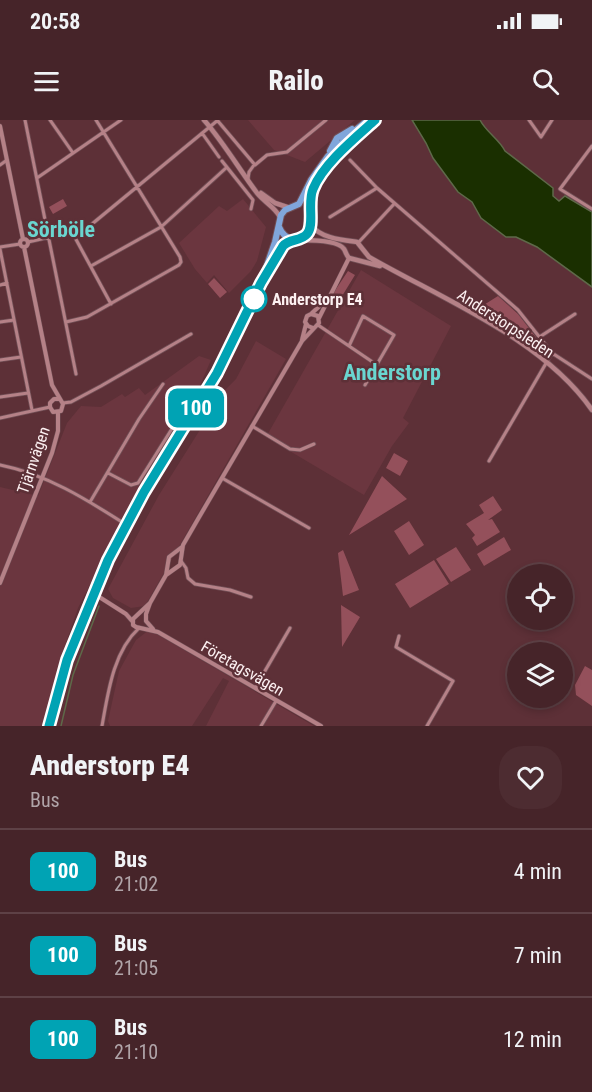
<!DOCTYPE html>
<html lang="en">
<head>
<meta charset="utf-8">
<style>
  body { margin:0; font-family:"Roboto Condensed",sans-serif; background:#4d2c31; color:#f1f3f6; height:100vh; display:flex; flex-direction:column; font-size:22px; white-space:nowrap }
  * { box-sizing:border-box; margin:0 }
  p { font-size:20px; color:#b0a4a8 }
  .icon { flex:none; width:33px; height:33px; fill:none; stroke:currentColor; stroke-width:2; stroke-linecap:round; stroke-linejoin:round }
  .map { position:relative; height:606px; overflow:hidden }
  .details { display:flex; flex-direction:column; background:#462429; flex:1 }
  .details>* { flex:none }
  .badge { padding:0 12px; border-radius:9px; font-size:21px; line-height:39px }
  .controls { position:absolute; left:507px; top:444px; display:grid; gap:12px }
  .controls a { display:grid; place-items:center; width:66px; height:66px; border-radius:50%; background:#462429; box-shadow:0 3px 9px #0003,0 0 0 2px #5e4146; font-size:30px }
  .map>.badge { position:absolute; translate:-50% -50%; box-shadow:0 0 0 3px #fff }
  .round { display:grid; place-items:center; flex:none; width:63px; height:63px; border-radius:24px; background:#4d2c31 }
  .summary { display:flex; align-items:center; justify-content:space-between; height:102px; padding:0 30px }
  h1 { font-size:28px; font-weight:800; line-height:45px }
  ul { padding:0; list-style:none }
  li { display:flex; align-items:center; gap:18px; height:84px; padding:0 30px; border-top:2px solid #5e4146 }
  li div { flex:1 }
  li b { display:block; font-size:22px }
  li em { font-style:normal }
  li .badge { min-width:66px; font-weight:700; text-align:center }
  .status { display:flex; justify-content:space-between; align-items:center; height:42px; padding:0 30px; background:#462429; direction:ltr }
  .status svg { height:16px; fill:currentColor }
  header { display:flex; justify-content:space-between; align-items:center; height:78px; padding:0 30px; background:#462429; font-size:27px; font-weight:800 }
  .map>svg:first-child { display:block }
  .built { fill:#6b363f }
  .green { fill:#94505b }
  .water { fill:#1a2f00; stroke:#5e6949; stroke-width:1.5 }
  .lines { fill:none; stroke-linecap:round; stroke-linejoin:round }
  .stream { stroke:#5e6949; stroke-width:1.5 }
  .minor-casing { stroke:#714f56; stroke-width:4.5 }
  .tertiary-casing { stroke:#714f56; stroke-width:5 }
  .secondary-casing { stroke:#714f56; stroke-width:6 }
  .trunk-casing { stroke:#714f56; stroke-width:8 }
  .minor { stroke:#b58187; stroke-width:3 }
  .tertiary { stroke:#b58187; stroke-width:4 }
  .secondary { stroke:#b58187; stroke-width:4.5 }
  .trunk { stroke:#80a6db; stroke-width:6 }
  .line-casing { stroke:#fff; stroke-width:14 }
  .line { stroke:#00a3b4; stroke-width:9 }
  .stop-dot { fill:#fff; stroke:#00a3b4; stroke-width:3 }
  .labels { text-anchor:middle; stroke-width:5; stroke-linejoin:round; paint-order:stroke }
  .stop-label { font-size:16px; font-weight:bold; fill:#fdf1f2; stroke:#5d3037; text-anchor:start }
  .street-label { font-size:16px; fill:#fdf1f2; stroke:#5d3037 }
  .district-label { font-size:22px; font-weight:bold; fill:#6ad6d0; stroke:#5d3037 }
</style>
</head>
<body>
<div class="status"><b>20:58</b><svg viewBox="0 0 49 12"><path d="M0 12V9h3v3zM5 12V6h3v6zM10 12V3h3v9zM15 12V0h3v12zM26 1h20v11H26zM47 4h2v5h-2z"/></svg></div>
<header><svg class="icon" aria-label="menu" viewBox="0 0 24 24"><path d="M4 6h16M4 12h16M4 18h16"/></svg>Railo<svg class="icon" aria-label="search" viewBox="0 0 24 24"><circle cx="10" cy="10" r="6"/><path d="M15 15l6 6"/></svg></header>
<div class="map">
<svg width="592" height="606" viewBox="0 0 592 606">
  <rect width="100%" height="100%" fill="#5d3037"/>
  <path class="built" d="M 248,0 L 355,0 L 305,42 L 274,30 Z
    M 243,79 L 266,107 L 257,141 L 251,151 L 229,173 L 214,155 L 207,163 L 195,149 L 179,123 L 219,86 L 227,91 Z
    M 361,150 L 451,206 L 403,298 L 409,303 L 392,326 L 364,375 L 266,317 Z
    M 256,221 L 286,239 L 145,486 L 131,488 L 113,478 L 108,469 L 159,375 L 225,270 L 236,259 Z
    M 199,236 L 211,240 L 184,302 L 140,368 L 78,488 L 57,549 L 44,606 L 0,606 L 0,367 L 38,376 L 67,303 L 81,286 L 101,287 L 122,274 L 125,277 L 139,268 L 145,275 Z
    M 149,510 L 160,516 L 314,606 L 206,606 L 229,561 L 223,558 L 192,606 L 110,606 L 108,601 L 119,551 L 136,520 Z"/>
  <path class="green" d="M 63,79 L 67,86 L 53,94 L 49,87 Z
    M 348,151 L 355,155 L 339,181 L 334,176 L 334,172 Z
    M 214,158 L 227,172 L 220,178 L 208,164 Z
    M 498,176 L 518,194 L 546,230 L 544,232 L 478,191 L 479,188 Z
    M 394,333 L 408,341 L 400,356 L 386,348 Z
    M 382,356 L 407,379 L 349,415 Z
    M 493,376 L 502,390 L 488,400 L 492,399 L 500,412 L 477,426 L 472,418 L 475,415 L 466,404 L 484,393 L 479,385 Z
    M 409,401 L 424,425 L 409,435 L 394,411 Z
    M 504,417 L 511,430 L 484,446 L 477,434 Z
    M 456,427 L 471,450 L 451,462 L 436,439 Z
    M 343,430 L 359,470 L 343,476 L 338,433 Z
    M 434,440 L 449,464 L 410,488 L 395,464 Z
    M 341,485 L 360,497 L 342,527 Z
    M 585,546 L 592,550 L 592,586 L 576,575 L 575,565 Z"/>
  <path class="water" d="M 412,0 L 480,0 C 486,12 499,19 505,31 L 553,68 L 553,76 L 559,81 L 565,76 L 592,92 L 592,167 L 537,127 L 516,117 L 506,117 L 481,98 L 472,82 L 458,72 L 433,38 L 426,23 Z"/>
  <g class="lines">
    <path class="stream" d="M 61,606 L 73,555 L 99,486"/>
    <g class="minor-casing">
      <path id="minor" d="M 25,0 L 76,254
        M 50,0 L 73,33
        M 217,0 L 255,45 L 267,35 L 287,32 L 326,0
        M 529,0 L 541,17 L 552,0
        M 202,13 L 219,37
        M 592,26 L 560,69 L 592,89
        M 350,40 L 377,68 L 518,190 L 552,233 L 592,259
        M 222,41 L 253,80 L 251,89
        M 0,45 L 7,40
        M 37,58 L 121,0
        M 248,59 L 249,52 L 254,45
        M 330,97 L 377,68
        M 72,112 L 111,184
        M 28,122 L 81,110 L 92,104 L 218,0
        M 358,123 L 394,84
        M 0,127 L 20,124
        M 0,129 L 32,290
        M 91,146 L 161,107 L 226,48
        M 0,165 L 7,163
        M 0,202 L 14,200
        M 66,202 L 87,197 L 179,145 L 181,142 L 180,137 L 96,0
        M 318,205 L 377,245
        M 541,216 L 575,194
        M 349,226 L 363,196 L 394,215 L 365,265
        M 0,240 L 21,237
        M 0,277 L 28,273
        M 63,283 L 71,282 L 101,266 L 191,214
        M 0,298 L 50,287
        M 252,306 L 290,329 L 300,330 L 314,324
        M 489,341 L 552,233
        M 0,345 C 46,354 86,379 125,404
        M 108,353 L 131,365 L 138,363 L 178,299 L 196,285
        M 222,358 L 309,408
        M 90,382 L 139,299 L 163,264
        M 181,441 L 186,448 L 188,458 L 195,464 L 230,470 L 251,477
        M 399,516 L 396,527 L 453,561 L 427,606
        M 255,568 L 290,508
        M 102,606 C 108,573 113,532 139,508
        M 261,606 L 276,581"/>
    </g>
    <g class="tertiary-casing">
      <path id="tertiary" d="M 0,6 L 23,119
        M20 123a4 4 0 1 1 8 0a4 4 0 1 1-8 0Z
        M 24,127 L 52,265 L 63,284 L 61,291 L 53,292 L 50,287 L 50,283 L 54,279 L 59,279
        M 312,193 L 324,182
        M 319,198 L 349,138
        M 302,220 L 306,204
        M 166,455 L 180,445 L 183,425 L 198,399 L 302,221 L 319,203 L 318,196 L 311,194 L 307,196 L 305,202 L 308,206 L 313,208
        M 0,463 L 52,333 L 58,311 L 58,292
        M 93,473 L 126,494 L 133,502
        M 150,483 L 133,499 L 133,505 L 136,507 L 158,512 L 321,606
        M 153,509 L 146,501 L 146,494 L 150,483 L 166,455 L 169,437 L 182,427"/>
    </g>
    <g class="secondary-casing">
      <path id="secondary" d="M 204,0 C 224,23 239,49 257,73 C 264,82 275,87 280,97
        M 261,73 L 275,83 L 290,88
        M 311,105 C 320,118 342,120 357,122 L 369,137 C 442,179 543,219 592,290
        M 301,120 C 311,120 338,120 344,129 C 346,132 346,135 349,138 L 380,146"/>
    </g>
    <g class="trunk-casing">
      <path id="trunk" d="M 330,31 L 337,18 L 352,9
        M 279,107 C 284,119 299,126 308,113 C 315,104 308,85 311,73 C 319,47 355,17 375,0
        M 265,151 L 275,122 L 281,95 L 285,90 L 299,84 L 311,60 L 328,36 L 348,16 L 368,0
        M 49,606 C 68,523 102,444 145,371 C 172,325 202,281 227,234 C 239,212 273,129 291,119"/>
    </g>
    <use href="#minor" class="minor"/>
    <use href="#tertiary" class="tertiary"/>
    <use href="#secondary" class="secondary"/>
    <use href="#trunk" class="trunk"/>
  </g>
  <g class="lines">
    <g class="line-casing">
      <path id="line" d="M 49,606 L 67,540 L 108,440 L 144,372 L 217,253 L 261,163 L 283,126 C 290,118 300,122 307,114 C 315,105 307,83 313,69 C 323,44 355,18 375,0"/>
    </g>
    <use href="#line" class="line"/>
  </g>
  <circle class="stop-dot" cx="254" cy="179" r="12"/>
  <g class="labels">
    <g class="stop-label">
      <text x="272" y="185">Anderstorp E4</text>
    </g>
    <g class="street-label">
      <text transform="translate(506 203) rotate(33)" y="6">Anderstorpsleden</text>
      <text transform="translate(33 340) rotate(-71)" y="6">Tjärnvägen</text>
      <text transform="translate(243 548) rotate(30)" y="6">Företagsvägen</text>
    </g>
    <g class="district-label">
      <text x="61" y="117">Sörböle</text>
      <text x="392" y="260">Anderstorp</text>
    </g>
  </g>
</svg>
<div class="controls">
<a><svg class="icon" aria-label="locate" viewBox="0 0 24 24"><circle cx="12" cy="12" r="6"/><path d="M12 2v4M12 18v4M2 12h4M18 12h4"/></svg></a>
<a><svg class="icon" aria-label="layers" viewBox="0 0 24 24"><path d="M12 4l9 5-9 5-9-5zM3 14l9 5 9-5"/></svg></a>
</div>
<b class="badge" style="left:196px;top:288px;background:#00a3b4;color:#fff">100</b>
</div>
<section class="details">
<div class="summary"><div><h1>Anderstorp E4</h1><p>Bus</p></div><a class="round"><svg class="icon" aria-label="heart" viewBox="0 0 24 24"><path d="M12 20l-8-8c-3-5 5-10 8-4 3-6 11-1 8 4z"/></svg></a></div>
<ul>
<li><span class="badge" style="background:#00a3b4;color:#fff">100</span><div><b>Bus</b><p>21:02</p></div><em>4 min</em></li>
<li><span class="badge" style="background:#00a3b4;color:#fff">100</span><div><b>Bus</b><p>21:05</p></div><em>7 min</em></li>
<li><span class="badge" style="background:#00a3b4;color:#fff">100</span><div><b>Bus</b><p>21:10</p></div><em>12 min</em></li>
</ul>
</section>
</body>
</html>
